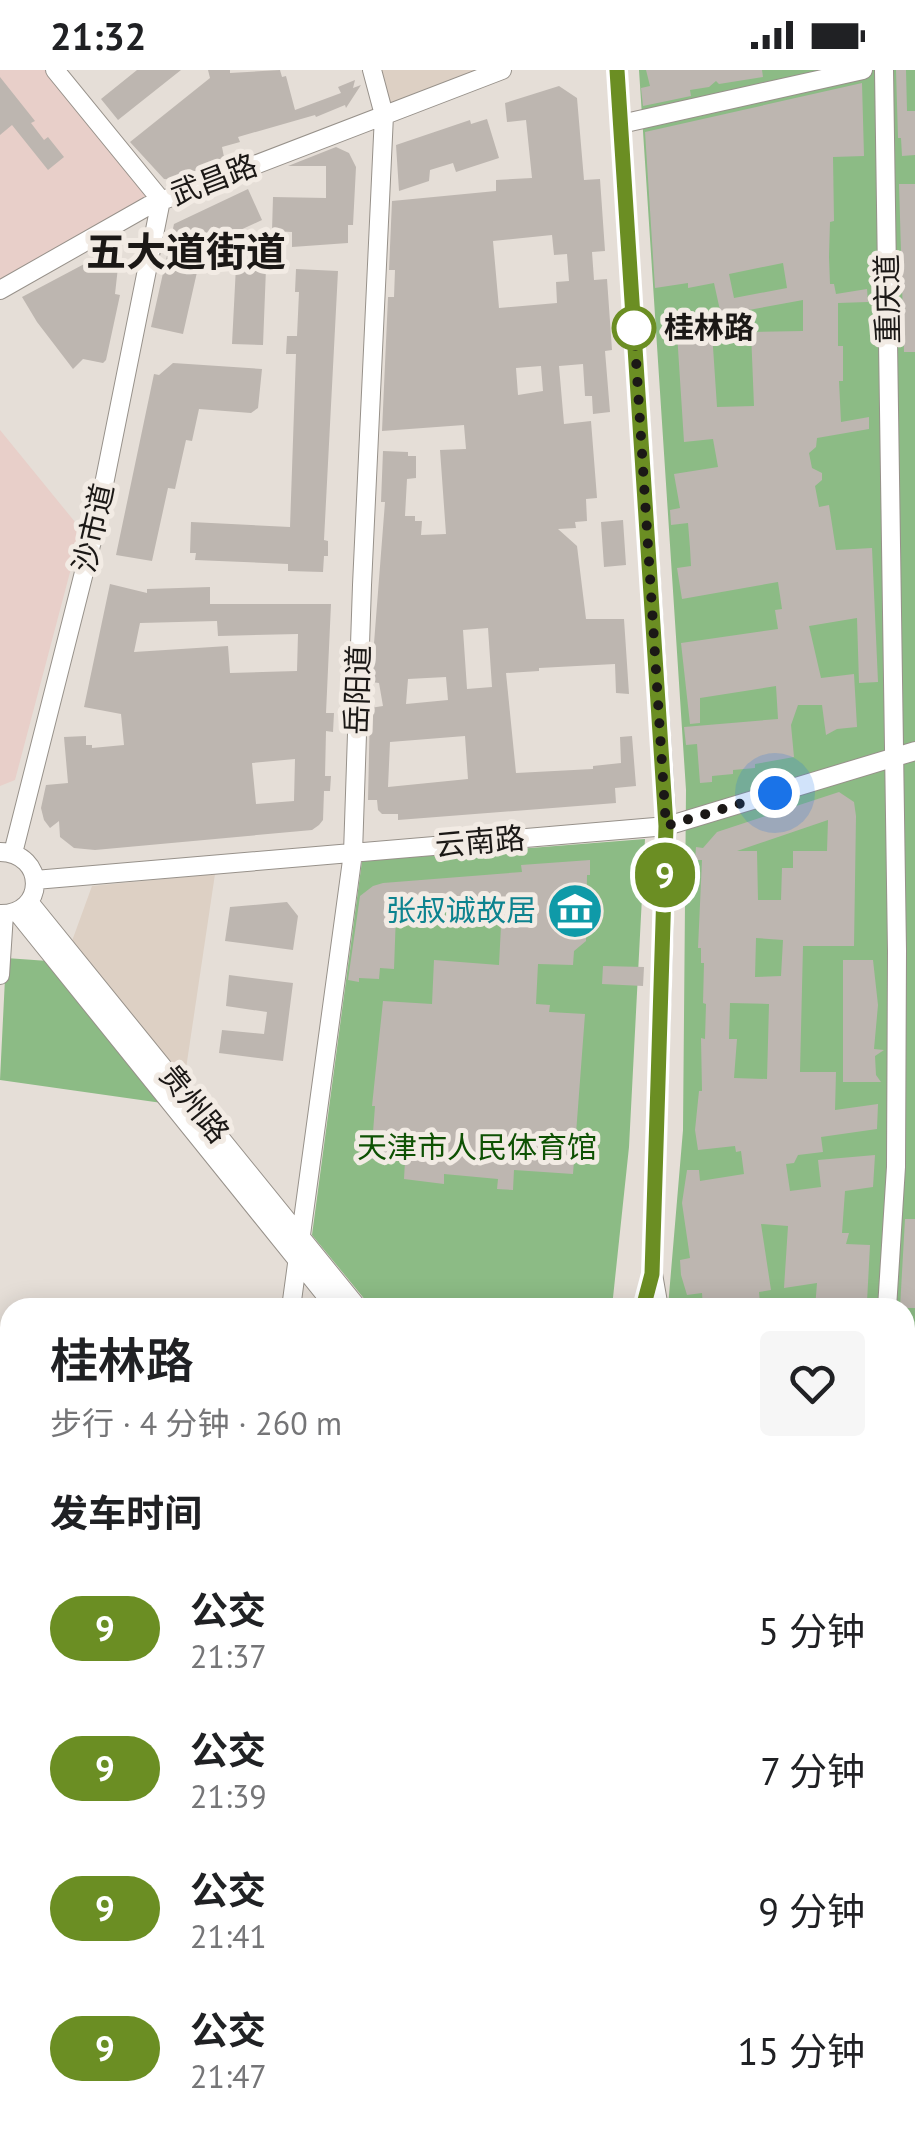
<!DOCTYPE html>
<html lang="zh">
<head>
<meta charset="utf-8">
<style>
  body { margin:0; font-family:"PT Sans","Noto Sans SC",sans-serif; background:#f6f6f6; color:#202124; height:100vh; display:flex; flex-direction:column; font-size:38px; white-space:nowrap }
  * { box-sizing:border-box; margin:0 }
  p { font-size:32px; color:#757577 }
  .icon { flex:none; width:55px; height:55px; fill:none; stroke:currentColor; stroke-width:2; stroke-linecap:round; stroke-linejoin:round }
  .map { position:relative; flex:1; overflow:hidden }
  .sheet { position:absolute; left:0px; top:1228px; width:915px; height:842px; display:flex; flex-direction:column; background:#fff; border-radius:30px 30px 0 0; box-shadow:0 5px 25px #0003 }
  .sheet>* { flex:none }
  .badge { padding:0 20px; border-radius:32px; font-size:35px; line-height:65px }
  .you { position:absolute; width:50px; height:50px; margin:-25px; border:8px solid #fff; border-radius:50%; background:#1a73e8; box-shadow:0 0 0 15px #1a73e833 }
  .map>.badge { position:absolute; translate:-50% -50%; box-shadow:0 0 0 5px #fff }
  h2 { padding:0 50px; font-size:38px; line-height:90px }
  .round { display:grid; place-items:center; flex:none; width:105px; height:105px; border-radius:10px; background:#f6f6f6 }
  .headline { display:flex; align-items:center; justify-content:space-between; height:170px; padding:0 50px }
  h1 { font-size:48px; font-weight:600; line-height:75px }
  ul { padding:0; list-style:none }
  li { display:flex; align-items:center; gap:30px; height:140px; padding:0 50px }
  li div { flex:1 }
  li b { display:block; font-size:38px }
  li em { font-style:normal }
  li .badge { min-width:110px; font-weight:700; text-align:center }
  .status { display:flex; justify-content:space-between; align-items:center; height:70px; padding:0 50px; background:#fff; direction:ltr }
  .status svg { height:28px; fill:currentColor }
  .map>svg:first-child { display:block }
  .built { fill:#ddd0c4 }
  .education { fill:#e8cfc9 }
  .green { fill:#8cbb85 }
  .building { fill:#bdb6b0; fill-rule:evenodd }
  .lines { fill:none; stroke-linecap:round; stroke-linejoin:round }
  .minor-casing { stroke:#97918a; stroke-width:20 }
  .major-casing { stroke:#97918a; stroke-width:25 }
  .minor { stroke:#fff; stroke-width:18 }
  .major { stroke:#fff; stroke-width:22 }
  .line-casing { stroke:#fff; stroke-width:22 }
  .line { stroke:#6b8e23; stroke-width:15 }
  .walk { stroke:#1b1816; stroke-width:10; stroke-dasharray:0 18 }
  .stop-dot { fill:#fff; stroke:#6b8e23; stroke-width:5 }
  .labels { text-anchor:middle; stroke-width:10; stroke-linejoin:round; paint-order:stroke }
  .street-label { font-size:30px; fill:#1b1816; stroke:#f2ebe4 }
  .stop-label { font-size:30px; font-weight:bold; fill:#1b1816; stroke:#f2ebe4; text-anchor:start }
  .culture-label { font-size:30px; fill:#0d838f; stroke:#f2ebe4; text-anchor:end }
  .park-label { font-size:30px; fill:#0e5103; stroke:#f2ebe4 }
  .district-label { font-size:40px; font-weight:bold; fill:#1b1816; stroke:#f2ebe4 }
</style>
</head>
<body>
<div class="status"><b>21:32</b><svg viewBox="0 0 49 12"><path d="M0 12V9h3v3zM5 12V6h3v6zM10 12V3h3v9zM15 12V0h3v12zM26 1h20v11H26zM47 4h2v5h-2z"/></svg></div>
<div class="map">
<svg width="915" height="2069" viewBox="0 0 915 2069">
  <rect width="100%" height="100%" fill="#e5ded7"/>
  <path class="built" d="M 376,0 L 487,0 L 386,38 Z
    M 215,804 L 184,1012 L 72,871 L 92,816 Z"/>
  <path class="education" d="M 0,0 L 45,0 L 149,125 L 0,212 Z
    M 0,360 L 75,452 L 78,472 L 15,710 L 0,716 Z"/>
  <path class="green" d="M 639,0 L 915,0 L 915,2047 L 905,2045 L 905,1238 L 668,1237 L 683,1060 L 686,720 Z
    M 645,769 L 629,1077 L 612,1237 L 371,1237 L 312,1165 L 362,791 Z
    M 6,888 L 48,891 L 169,1034 L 0,1010 Z"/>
  <path class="building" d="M 137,0 L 181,0 L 118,50 L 101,29 Z
    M 208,0 L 230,0 L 230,3 L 280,0 L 282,7 L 286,6 L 295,40 L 341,23 L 338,17 L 355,10 L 353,18 L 361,15 L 346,38 L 345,35 L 316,47 L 315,45 L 238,67 L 240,72 L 222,77 L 224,87 L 177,110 L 164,109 L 130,72 L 210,8 Z
    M 646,0 L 762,0 L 763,7 L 719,14 L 716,11 L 709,17 L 690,20 L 691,26 L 643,36 L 641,18 L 650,16 Z
    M 896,0 L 906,0 L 907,41 L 915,41 L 915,85 L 902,86 L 901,68 L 898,68 Z
    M 0,7 L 35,51 L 31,53 L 44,70 L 48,67 L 64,87 L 48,100 L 12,55 L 0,65 Z
    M 862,13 L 864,86 L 833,87 L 834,151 L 830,152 L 829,187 L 830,214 L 834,214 L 836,224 L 867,219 L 868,232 L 838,233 L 838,276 L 843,276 L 843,311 L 839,311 L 841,352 L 869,347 L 869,359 L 817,368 L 816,377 L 809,383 L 812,398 L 822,403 L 822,410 L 815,416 L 819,437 L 829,435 L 836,480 L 872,478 L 878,612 L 859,613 L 857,548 L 809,556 L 821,608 L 854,604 L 857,657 L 837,659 L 826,665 L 822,635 L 798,635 L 791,655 L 794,687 L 755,694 L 755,698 L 733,700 L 733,704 L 712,706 L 712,712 L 700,713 L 697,674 L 686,675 L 684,657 L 778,649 L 776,616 L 700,628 L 700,653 L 690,654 L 681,573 L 778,559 L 775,540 L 782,539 L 778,512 L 682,529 L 677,498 L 691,496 L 690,478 L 688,453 L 671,455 L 670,440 L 680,438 L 674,404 L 718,397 L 713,369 L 684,372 L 677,263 L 712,262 L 717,337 L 754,336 L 751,262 L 803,261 L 803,230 L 721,245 L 714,213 L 688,218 L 688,213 L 655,218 L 645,62 ZM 783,193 L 787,218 L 734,228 L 729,204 Z
    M 559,16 L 577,28 L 584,110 L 600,109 L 605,181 L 592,182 L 594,210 L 607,209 L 612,280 L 605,281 L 610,342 L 593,344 L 592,326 L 585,326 L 583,294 L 559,296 L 564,354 L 591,351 L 597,428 L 586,429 L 587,451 L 575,452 L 576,458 L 558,459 L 577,476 L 586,549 L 624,549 L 629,624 L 616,623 L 615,594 L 539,598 L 539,601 L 506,603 L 516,703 L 593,699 L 593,696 L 621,693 L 620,667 L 632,666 L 636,716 L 615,718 L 616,733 L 398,750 L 398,744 L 382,744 L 378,740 L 377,730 L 368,730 L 370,638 L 383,636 L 379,613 L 371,612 L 385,432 L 381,432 L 383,381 L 408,382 L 408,386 L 416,386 L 416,408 L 407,409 L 405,446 L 415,446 L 415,451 L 422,451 L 421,465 L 446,464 L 440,380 L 466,379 L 464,355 L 382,361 L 388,227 L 394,227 L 395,200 L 389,200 L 392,131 L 496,121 L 496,110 L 532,108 L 526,50 L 507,52 L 505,33 ZM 552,165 L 554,185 L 567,184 L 569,211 L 556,212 L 557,233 L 499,238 L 493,171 ZM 541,296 L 543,321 L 518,325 L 516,298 ZM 488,558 L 492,617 L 467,619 L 463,560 ZM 446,607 L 448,630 L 406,634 L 408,609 ZM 465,666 L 468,709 L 388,717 L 390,672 Z
    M 487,49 L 499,88 L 456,102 L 453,93 L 430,100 L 429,111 L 399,121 L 396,75 L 470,50 L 471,54 Z
    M 336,77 L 349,83 L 356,97 L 353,155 L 348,155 L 348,173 L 292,177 L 292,162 L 272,161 L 273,127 L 326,128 L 326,96 L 288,96 Z
    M 899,114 L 915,114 L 915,282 L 904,282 Z
    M 248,119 L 262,150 L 197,180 L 202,180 L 183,264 L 151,257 L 174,154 Z
    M 105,183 L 119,188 L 115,224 L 120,225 L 106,290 L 103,293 L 83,289 L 73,299 L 37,252 L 22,227 Z
    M 236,196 L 266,198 L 263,275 L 232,274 Z
    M 296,199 L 338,201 L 324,470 L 328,471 L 328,486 L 324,486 L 323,502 L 288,501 L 288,494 L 195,490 L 196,483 L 190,483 L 191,452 L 290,457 L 296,284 L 286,284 L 287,266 L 297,266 L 299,222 L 295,222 Z
    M 173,293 L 262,299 L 258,338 L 251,343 L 199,339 L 192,371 L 186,370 L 175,419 L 168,418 L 152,491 L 116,485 L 154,304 L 159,305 Z
    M 623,450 L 626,495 L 604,497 L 601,452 Z
    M 110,514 L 147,523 L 147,519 L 210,517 L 210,534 L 331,534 L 326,643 L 334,643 L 333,662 L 326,661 L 325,706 L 331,706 L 330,721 L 324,721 L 323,750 L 319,755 L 312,760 L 95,780 L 74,778 L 60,767 L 59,751 L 50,758 L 44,750 L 41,738 L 46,715 L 68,713 L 64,667 L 86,666 L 86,675 L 92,675 L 92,678 L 124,675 L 121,644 L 84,637 ZM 217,551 L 218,566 L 298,564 L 297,601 L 230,603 L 228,576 L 134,582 L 140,553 ZM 295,689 L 294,731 L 256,734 L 252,693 Z
    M 839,722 L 854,732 L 856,746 L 854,876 L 803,876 L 800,1002 L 836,1002 L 835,1040 L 878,1034 L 877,1059 L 821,1067 L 823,1082 L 798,1085 L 794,1093 L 786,1094 L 790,1121 L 821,1117 L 818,1090 L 875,1085 L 873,1117 L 845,1121 L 842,1163 L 849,1163 L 846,1174 L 870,1175 L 867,1232 L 843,1231 L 841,1238 L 815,1238 L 817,1213 L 784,1218 L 788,1156 L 761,1154 L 771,1220 L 759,1222 L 760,1234 L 703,1237 L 702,1223 L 687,1225 L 681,1205 L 680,1190 L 690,1188 L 682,1133 L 687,1100 L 699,1100 L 700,1111 L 744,1104 L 741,1081 L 736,1082 L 735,1076 L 698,1080 L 695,1060 L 699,1021 L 702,1021 L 701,968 L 705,969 L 706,934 L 703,933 L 704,893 L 701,893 L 701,878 L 698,878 L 702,790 L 695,790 L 696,777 L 703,778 L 717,762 ZM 828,750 L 827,781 L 793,781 L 793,798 L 782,798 L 781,830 L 758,830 L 757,781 L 737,781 ZM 756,868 L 783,870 L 781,906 L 755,907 ZM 730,933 L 769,934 L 767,1009 L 734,1008 L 737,969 L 729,969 Z
    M 590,790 L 590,805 L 587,805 L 586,871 L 574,881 L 573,895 L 538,894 L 536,934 L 550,935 L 549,942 L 585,944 L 573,1104 L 514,1100 L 513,1120 L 497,1119 L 498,1109 L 444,1104 L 444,1114 L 404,1109 L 405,1091 L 371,1089 L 375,1036 L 372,1036 L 383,931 L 432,934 L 434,890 L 499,895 L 502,836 L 396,844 L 394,899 L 380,898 L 379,909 L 359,908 L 359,912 L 348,910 L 360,826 L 373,816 L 383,813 L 522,802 L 521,795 Z
    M 287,832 L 298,846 L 293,880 L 225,871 L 230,837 Z
    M 843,890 L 873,890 L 878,935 L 874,979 L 884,980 L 875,986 L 876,1005 L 881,1012 L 843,1012 Z
    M 603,896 L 644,897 L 643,916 L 602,914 Z
    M 229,905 L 293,913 L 283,991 L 219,983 L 222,960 L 264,964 L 267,942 L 226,936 Z
    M 905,1149 L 915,1149 L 915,1238 L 900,1238 Z"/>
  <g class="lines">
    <g class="minor-casing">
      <path id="minor" d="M 55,0 L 161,130
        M 617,0 L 667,756 L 652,1203 L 643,1238
        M 884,0 L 897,881 L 896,1097 L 887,1238
        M 621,54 L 863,0
        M 0,220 L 148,136 L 502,0
        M 0,782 C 47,783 46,845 0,844
        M 13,783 L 95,459 L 161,130
        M 35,810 L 667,756 L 915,681
        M 29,832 L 358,1238
        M 17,842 L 336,1238
        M 0,905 L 4,844
        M 653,1204 L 659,1238
        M 291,1238 L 353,783 L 362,515 L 384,45 L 372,0
        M 0,1442 L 10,1444
        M 905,1500 L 915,1498
        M 905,1933 L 915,1946
        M 905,1969 L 915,1982
        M 540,2069 L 541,2060"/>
    </g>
    <g class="major-casing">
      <path id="major" d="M 0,1835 L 10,1838
        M 0,1926 L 10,1928
        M 709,2060 L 750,2069
        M 849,2060 L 888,2069"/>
    </g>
    <use href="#minor" class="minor"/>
    <use href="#major" class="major"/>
  </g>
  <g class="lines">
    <g class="line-casing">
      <path id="line" d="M 617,0 L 666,756 L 652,1204 L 643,1238"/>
    </g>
    <use href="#line" class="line"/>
    <path class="walk" d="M 634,258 L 666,756 L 775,723"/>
  </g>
  <defs>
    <g id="museum-disc" transform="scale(2.875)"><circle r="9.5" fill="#0f9aa8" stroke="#f2ebe4"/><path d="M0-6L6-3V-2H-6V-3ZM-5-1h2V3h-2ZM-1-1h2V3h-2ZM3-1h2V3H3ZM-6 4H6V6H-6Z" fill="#fff"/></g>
  </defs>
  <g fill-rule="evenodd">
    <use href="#museum-disc" x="575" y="841"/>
  </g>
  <circle class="stop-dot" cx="634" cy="258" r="20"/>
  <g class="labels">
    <g class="street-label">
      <text transform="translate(214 110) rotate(-21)" y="10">武昌路</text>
      <text transform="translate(888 229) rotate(-91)" y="10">重庆道</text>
      <text transform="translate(94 458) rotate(-77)" y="10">沙市道</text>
      <text transform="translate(358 620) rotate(-88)" y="10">岳阳道</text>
      <text transform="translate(480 772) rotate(-5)" y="10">云南路</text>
      <text transform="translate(194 1034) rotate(51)" y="10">贵州路</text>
    </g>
    <g class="stop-label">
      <text x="664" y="268">桂林路</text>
    </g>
    <g class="culture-label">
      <text x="536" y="851">张叔诚故居</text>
    </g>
    <g class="park-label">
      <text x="477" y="1088">天津市人民体育馆</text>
    </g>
    <g class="district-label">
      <text x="186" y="196">五大道街道</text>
    </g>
  </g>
</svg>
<div class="you" style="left:775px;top:723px"></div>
<b class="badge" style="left:665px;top:805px;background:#6b8e23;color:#fff">9</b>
<section class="sheet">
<div class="headline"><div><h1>桂林路</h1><p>步行 · 4 分钟 · 260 m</p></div><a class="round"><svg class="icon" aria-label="heart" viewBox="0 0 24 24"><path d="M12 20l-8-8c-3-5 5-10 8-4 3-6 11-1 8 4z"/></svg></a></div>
<h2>发车时间</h2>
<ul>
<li><span class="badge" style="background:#6b8e23;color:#fff">9</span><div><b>公交</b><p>21:37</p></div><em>5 分钟</em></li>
<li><span class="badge" style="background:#6b8e23;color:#fff">9</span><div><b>公交</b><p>21:39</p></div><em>7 分钟</em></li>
<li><span class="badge" style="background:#6b8e23;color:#fff">9</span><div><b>公交</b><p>21:41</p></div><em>9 分钟</em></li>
<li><span class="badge" style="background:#6b8e23;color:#fff">9</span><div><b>公交</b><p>21:47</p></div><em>15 分钟</em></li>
</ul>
</section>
</div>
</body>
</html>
